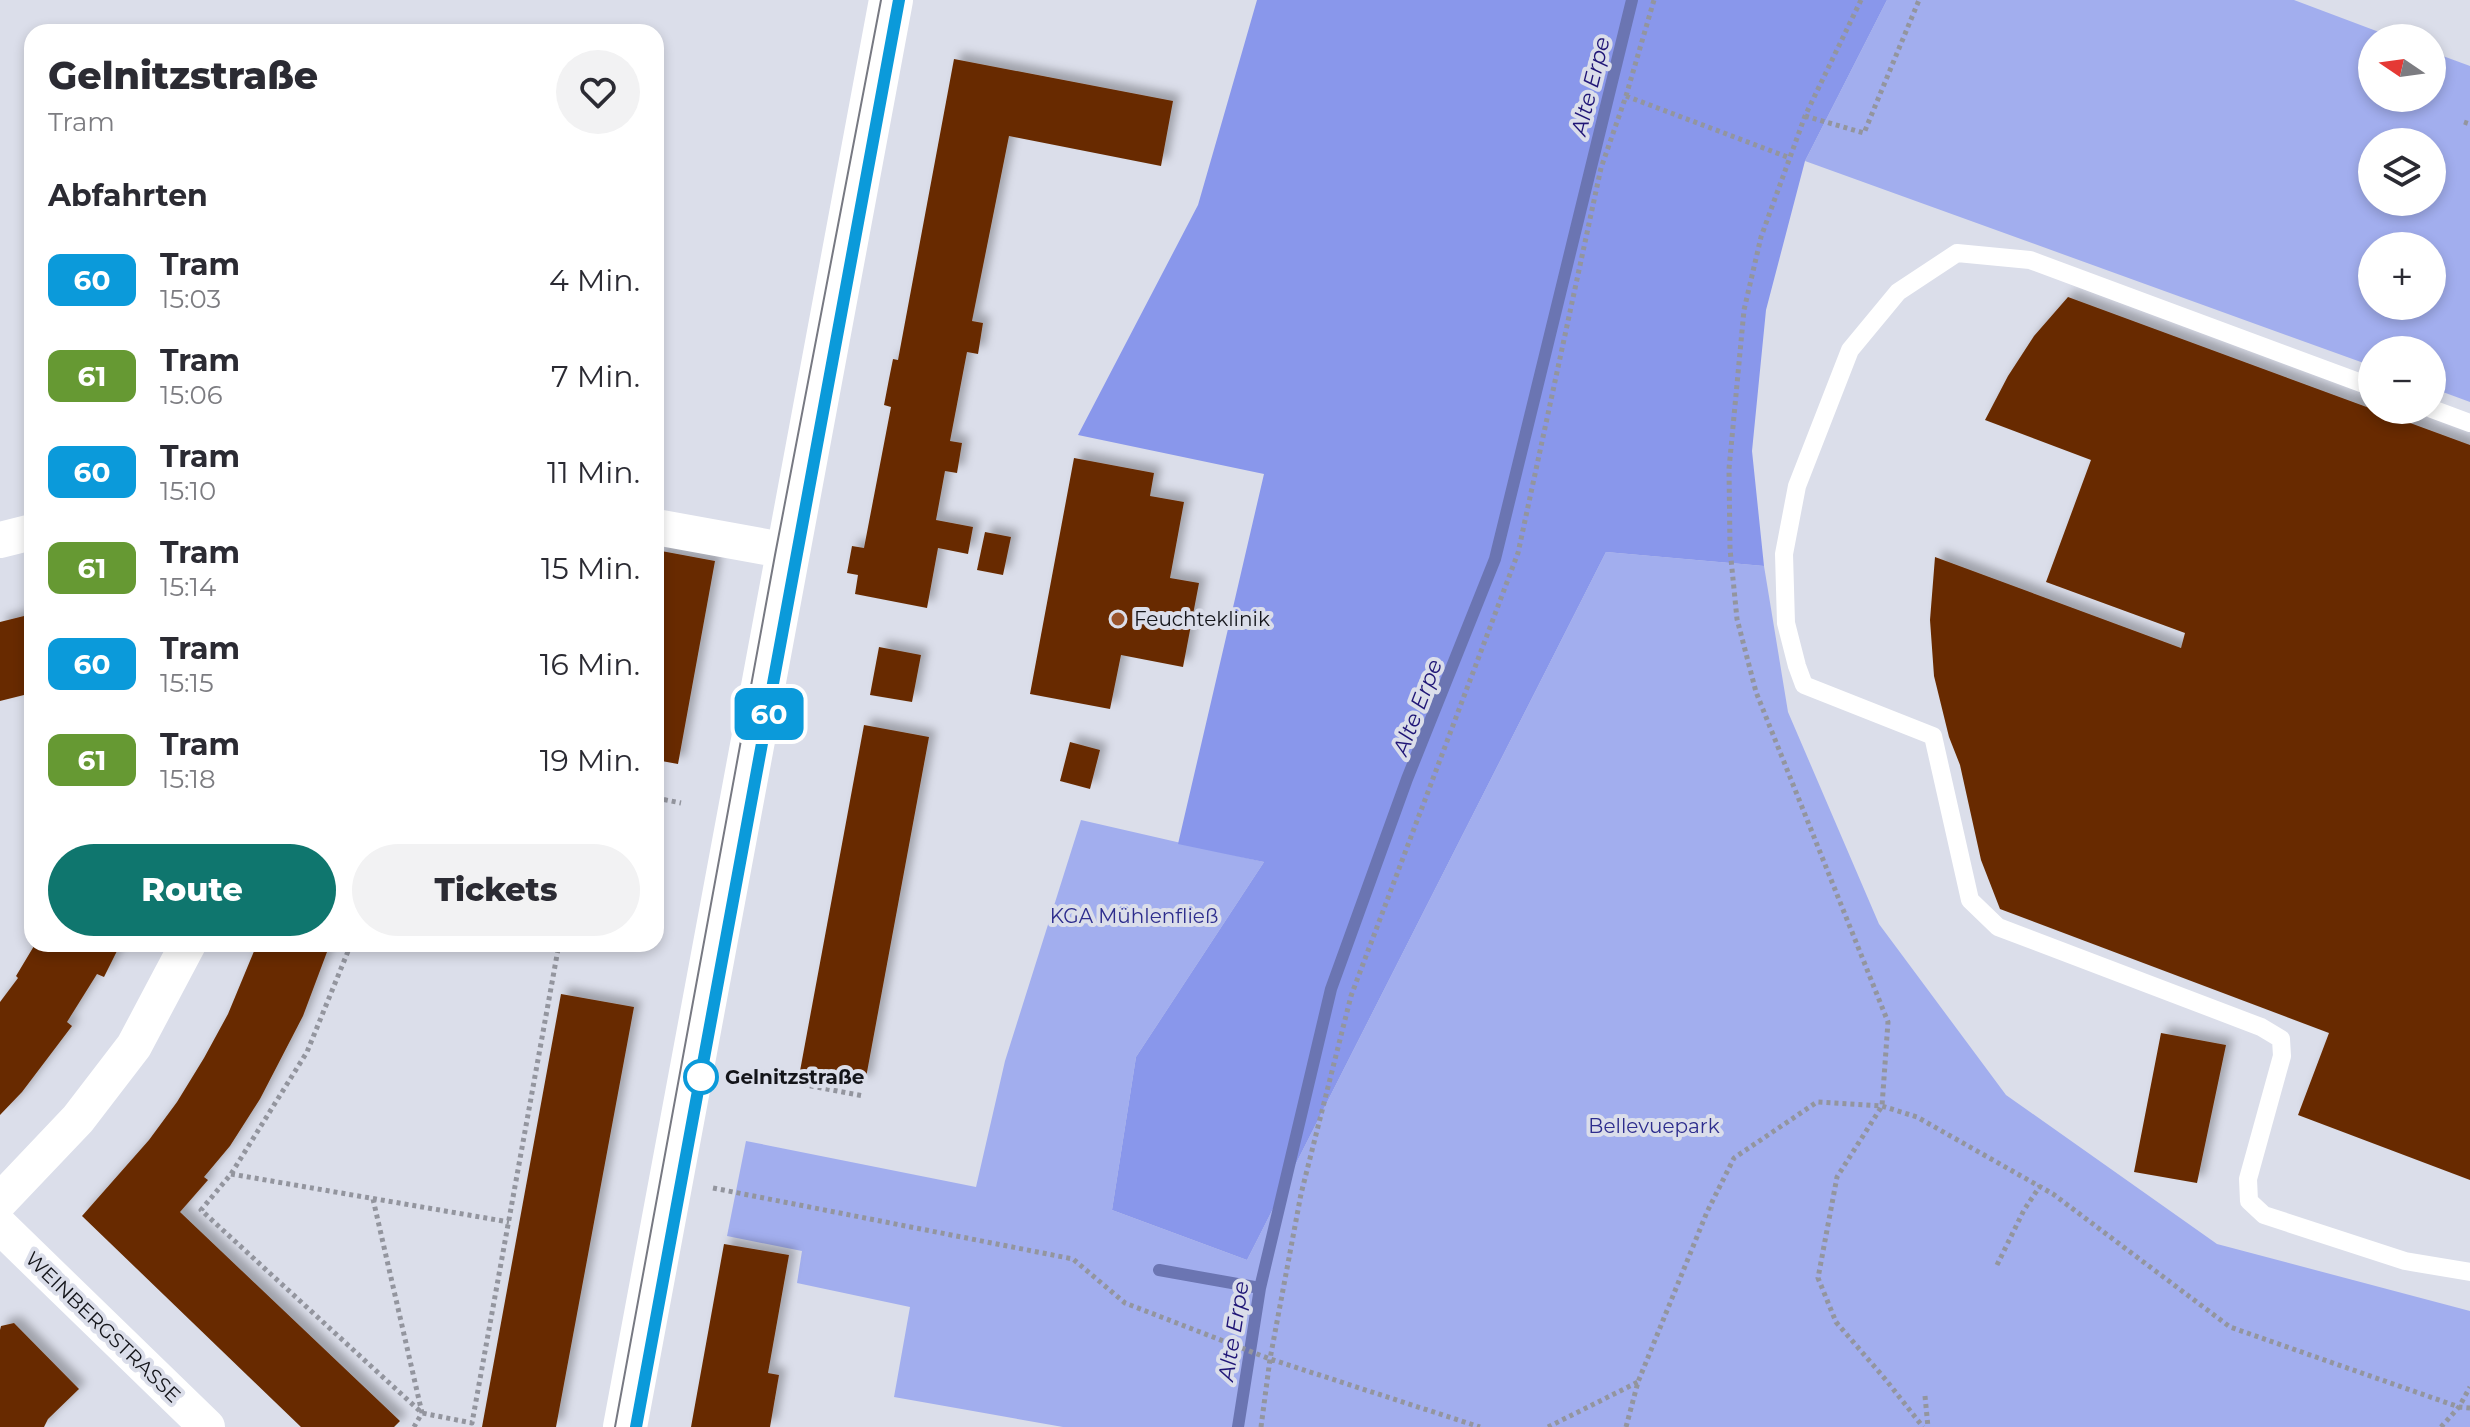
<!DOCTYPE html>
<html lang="de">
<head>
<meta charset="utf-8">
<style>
  body { margin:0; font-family:Montserrat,sans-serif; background:#f2f2f3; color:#2b2b33; height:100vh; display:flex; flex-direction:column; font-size:30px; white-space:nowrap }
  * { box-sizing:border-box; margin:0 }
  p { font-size:26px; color:#7c7c81 }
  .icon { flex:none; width:44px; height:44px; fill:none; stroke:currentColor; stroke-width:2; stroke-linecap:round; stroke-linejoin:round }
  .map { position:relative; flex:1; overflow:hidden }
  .panel { position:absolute; left:24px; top:24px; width:640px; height:928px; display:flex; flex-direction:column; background:#fff; border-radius:24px; box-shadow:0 4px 12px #0003 }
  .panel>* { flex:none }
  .badge { padding:0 16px; border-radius:12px; font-size:28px; line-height:52px }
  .needle { width:52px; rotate:283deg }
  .tools { position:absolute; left:2358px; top:24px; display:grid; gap:16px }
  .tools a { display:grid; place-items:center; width:88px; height:88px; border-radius:50%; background:#fff; box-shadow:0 4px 12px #0003; font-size:40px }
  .map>.badge { position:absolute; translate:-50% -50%; box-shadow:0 0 0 4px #fff }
  h2 { padding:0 24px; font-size:30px; line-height:72px }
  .round { display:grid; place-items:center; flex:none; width:84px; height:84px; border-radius:42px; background:#f2f2f3 }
  .headline { display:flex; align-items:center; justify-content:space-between; height:136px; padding:0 24px }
  h1 { font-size:38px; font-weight:800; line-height:60px }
  .primary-button { display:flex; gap:16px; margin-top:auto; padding:16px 24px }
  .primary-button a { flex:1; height:92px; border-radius:48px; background:#0f766e; color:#fff; font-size:32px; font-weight:800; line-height:92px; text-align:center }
  .primary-button a+a { background:#f2f2f3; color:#2b2b33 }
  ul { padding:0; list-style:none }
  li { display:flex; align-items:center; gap:24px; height:96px; padding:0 24px }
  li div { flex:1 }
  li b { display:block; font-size:30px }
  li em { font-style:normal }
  li .badge { min-width:88px; font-weight:700; text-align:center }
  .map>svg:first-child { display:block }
  .green { fill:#a2aeee; fill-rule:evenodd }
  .forest { fill:#8997eb }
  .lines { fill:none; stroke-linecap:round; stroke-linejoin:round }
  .stream { stroke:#6b75b2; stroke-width:12 }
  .building { fill:#682c00; filter:url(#shadow) }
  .path { stroke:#93959e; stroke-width:5; stroke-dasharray:4 4; stroke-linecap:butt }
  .lane { stroke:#fff; stroke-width:18 }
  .street { stroke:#fff; stroke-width:36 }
  .secondary { stroke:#fff; stroke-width:44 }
  .tram { stroke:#777982; stroke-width:2 }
  .line-casing { stroke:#fff; stroke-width:18 }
  .line { stroke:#0b9ada; stroke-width:12 }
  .poi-dot { fill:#99532a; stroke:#dbdeea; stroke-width:3 }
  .stop-dot { fill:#fff; stroke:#0b9ada; stroke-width:4 }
  .labels { text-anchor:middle; stroke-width:8; stroke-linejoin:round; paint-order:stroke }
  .poi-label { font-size:20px; fill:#14151a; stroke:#dbdeea; text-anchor:start }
  .park-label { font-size:20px; fill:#2d2d8d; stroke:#dbdeea }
  .stop-label { font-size:20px; font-weight:bold; fill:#14151a; stroke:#dbdeea; text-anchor:start }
  .street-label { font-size:20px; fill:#14151a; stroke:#dbdeea }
  .water-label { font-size:22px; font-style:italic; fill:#1f1576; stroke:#dbdeea }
</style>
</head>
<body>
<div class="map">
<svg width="2470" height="1427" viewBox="0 0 2470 1427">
  <defs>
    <filter id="shadow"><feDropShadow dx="7" dy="-7" stdDeviation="4" flood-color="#0004"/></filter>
  </defs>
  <rect width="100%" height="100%" fill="#dbdeea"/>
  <path class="green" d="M 1887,0 L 2294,0 L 2395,38 L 2372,38 L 2372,98 L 2432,98 L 2432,52 L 2470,66 L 2470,402 L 2432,388 L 2432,350 L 2372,350 L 2372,366 L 1805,161 ZM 2372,142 L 2432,142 L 2432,202 L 2372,202 ZM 2372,246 L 2432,246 L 2432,306 L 2372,306 Z
    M 1606,552 L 1764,566 L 1788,712 L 1879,924 L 2006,1095 L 2217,1244 L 2470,1311 L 2470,1427 L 1063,1427 L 894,1397 L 910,1307 L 797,1283 L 802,1251 L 727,1236 L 746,1141 L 976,1187 L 1005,1061 L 1081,820 L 1264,862 L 1136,1057 L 1112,1210 L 1247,1260 Z"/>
  <path class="forest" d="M 1257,0 L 1887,0 L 1805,161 L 1766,310 L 1752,451 L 1764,566 L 1606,552 L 1247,1260 L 1112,1210 L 1136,1057 L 1264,862 L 1178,844 L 1264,474 L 1078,435 L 1198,205 Z"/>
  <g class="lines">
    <path class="stream" d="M 1159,1270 L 1260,1288
      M 1238,1427 L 1260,1288 L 1331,989 L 1407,779 L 1495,559 L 1632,0"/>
  </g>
  <path class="building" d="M 954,59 L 1173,101 L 1161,166 L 1009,136 L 972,321 L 983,323 L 978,354 L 967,352 L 950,441 L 962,443 L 957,473 L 945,471 L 936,520 L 973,527 L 968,554 L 938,548 L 927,608 L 855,594 L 858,575 L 847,573 L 852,546 L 864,548 L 891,407 L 884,405 L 889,379 L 893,359 L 898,360 Z
    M 2068,297 L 2470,445 L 2470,1180 L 2298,1115 L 2329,1033 L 2000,909 L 1981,860 L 1960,765 L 1949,737 L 1934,676 L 1930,620 L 1935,557 L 2181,648 L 2185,633 L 2046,582 L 2091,460 L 1985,420 L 2008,376 L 2034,336 Z
    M 1074,458 L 1154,473 L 1150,496 L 1184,502 L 1170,578 L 1199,583 L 1183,667 L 1121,655 L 1110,709 L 1030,694 Z
    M 985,532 L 1011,537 L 1003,575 L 977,570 Z
    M 656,550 L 715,561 L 678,764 L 656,760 Z
    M 32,614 L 32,693 L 0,701 L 0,622 Z
    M 879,647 L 921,655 L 912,702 L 870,695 Z
    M 864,725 L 929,737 L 865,1083 L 800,1071 Z
    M 1070,742 L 1100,750 L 1090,789 L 1060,781 Z
    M 39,944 L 113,944 L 119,947 L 104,977 L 97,974 L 67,1022 L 72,1026 L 22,1092 L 0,1115 L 0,1002 L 18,978 L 16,976 L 34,946 L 37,948 Z
    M 257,944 L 330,944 L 303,1016 L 260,1099 L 230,1146 L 204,1177 L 208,1180 L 180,1212 L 400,1421 L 394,1427 L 301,1427 L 82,1216 L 149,1140 L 177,1102 L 204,1058 L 228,1014 Z
    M 561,994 L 634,1007 L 556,1427 L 482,1427 Z
    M 2161,1033 L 2226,1045 L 2197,1183 L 2134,1172 Z
    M 724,1244 L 789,1255 L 768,1373 L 779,1375 L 770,1427 L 691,1427 Z
    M 14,1323 L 79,1389 L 48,1419 L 44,1427 L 0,1427 L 0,1330 L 1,1326 Z"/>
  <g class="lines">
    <path class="path" d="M 1861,0 L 1805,116 L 1761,237 L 1744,310 L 1729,469 L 1730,549 L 1737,619 L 1756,692 L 1888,1022 L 1882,1106 L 1837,1177 L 1818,1278 L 1836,1322 L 1886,1380 L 1923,1427
      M 1626,96 L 1790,158
      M 1805,116 L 1864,133 L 1919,0
      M 2464,122 L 2470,124
      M 656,798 L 681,803
      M 351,944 L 307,1052 L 231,1174 L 201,1210 L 422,1413 L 472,1423 L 559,944
      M 747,1074 L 864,1096
      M 231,1174 L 509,1222
      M 713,1188 L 1073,1259 L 1125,1303 L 1270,1359 L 1480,1427
      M 373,1199 L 422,1413 L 414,1427
      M 1997,1265 L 2024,1210 L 2040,1186
      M 1925,1396 L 1928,1427
      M 1261,1427 L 1270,1359 L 1301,1194 L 1351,996 L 1518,553 L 1601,168 L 1626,96 L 1654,0
      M 1548,1427 L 1638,1382
      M 1626,1427 L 1638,1382 L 1707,1212 L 1734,1158 L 1817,1102 L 1882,1106 L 1917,1117 L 2053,1194 L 2230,1327 L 2459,1407 L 2470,1408
      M 2441,1427 L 2459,1407 L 2470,1387"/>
    <path class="lane" d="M 2372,387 L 2030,260 L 1957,253 L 1898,292 L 1850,350 L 1797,486 L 1784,554 L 1786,623 L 1797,666 L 1804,685 L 1933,736 L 1970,900 L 1998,927 L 2261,1027 L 2281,1039 L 2282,1056 L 2248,1179 L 2249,1201 L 2264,1215 L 2405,1261 L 2470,1272
      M 2432,409 L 2470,423"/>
    <path class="street" d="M 656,527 L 788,551
      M 0,540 L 32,532
      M 0,1201 L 78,1119 L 134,1046 L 188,944
      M 0,1226 L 207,1427"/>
    <path class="secondary" d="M 625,1427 L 891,0"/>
    <path class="tram" d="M 615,1427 L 775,555 L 881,0
      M 636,1427 L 899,0"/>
  </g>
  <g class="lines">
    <g class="line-casing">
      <path id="line" d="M 636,1427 L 899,0"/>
    </g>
    <use href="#line" class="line"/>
  </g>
  <circle class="poi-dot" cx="1118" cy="619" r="8"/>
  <circle class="stop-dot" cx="701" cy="1077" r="16"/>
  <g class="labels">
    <g class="poi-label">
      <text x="1134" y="626">Feuchteklinik</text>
    </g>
    <g class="park-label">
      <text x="1134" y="923">KGA Mühlenfließ</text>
      <text x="1654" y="1133">Bellevuepark</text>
    </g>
    <g class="stop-label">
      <text x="725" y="1084">Gelnitzstraße</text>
    </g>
    <g class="street-label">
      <text transform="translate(103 1327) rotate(44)" y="7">WEINBERGSTRASSE</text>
    </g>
    <g class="water-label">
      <text transform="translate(1590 86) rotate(-76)" y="8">Alte Erpe</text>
      <text transform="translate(1417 707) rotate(-69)" y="8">Alte Erpe</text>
      <text transform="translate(1233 1331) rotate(-81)" y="8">Alte Erpe</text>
    </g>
  </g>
</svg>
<div class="tools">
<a><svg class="needle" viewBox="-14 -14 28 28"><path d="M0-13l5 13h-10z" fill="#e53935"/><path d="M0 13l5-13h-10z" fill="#7c7c81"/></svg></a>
<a><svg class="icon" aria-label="layers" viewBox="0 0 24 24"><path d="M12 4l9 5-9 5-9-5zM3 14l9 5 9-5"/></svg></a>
<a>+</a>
<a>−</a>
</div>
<b class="badge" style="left:769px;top:714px;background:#0b9ada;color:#fff">60</b>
<section class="panel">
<div class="headline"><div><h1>Gelnitzstraße</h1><p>Tram</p></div><a class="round"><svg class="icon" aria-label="heart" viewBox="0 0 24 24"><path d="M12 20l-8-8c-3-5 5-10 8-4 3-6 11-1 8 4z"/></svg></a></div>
<h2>Abfahrten</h2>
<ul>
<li><span class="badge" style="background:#0b9ada;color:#fff">60</span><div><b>Tram</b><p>15:03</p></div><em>4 Min.</em></li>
<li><span class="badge" style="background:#693;color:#fff">61</span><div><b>Tram</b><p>15:06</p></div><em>7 Min.</em></li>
<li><span class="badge" style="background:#0b9ada;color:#fff">60</span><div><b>Tram</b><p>15:10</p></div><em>11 Min.</em></li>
<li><span class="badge" style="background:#693;color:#fff">61</span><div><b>Tram</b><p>15:14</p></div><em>15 Min.</em></li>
<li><span class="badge" style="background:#0b9ada;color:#fff">60</span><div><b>Tram</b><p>15:15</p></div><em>16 Min.</em></li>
<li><span class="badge" style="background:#693;color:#fff">61</span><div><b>Tram</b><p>15:18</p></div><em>19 Min.</em></li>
</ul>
<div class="primary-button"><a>Route</a><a>Tickets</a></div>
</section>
</div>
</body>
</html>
